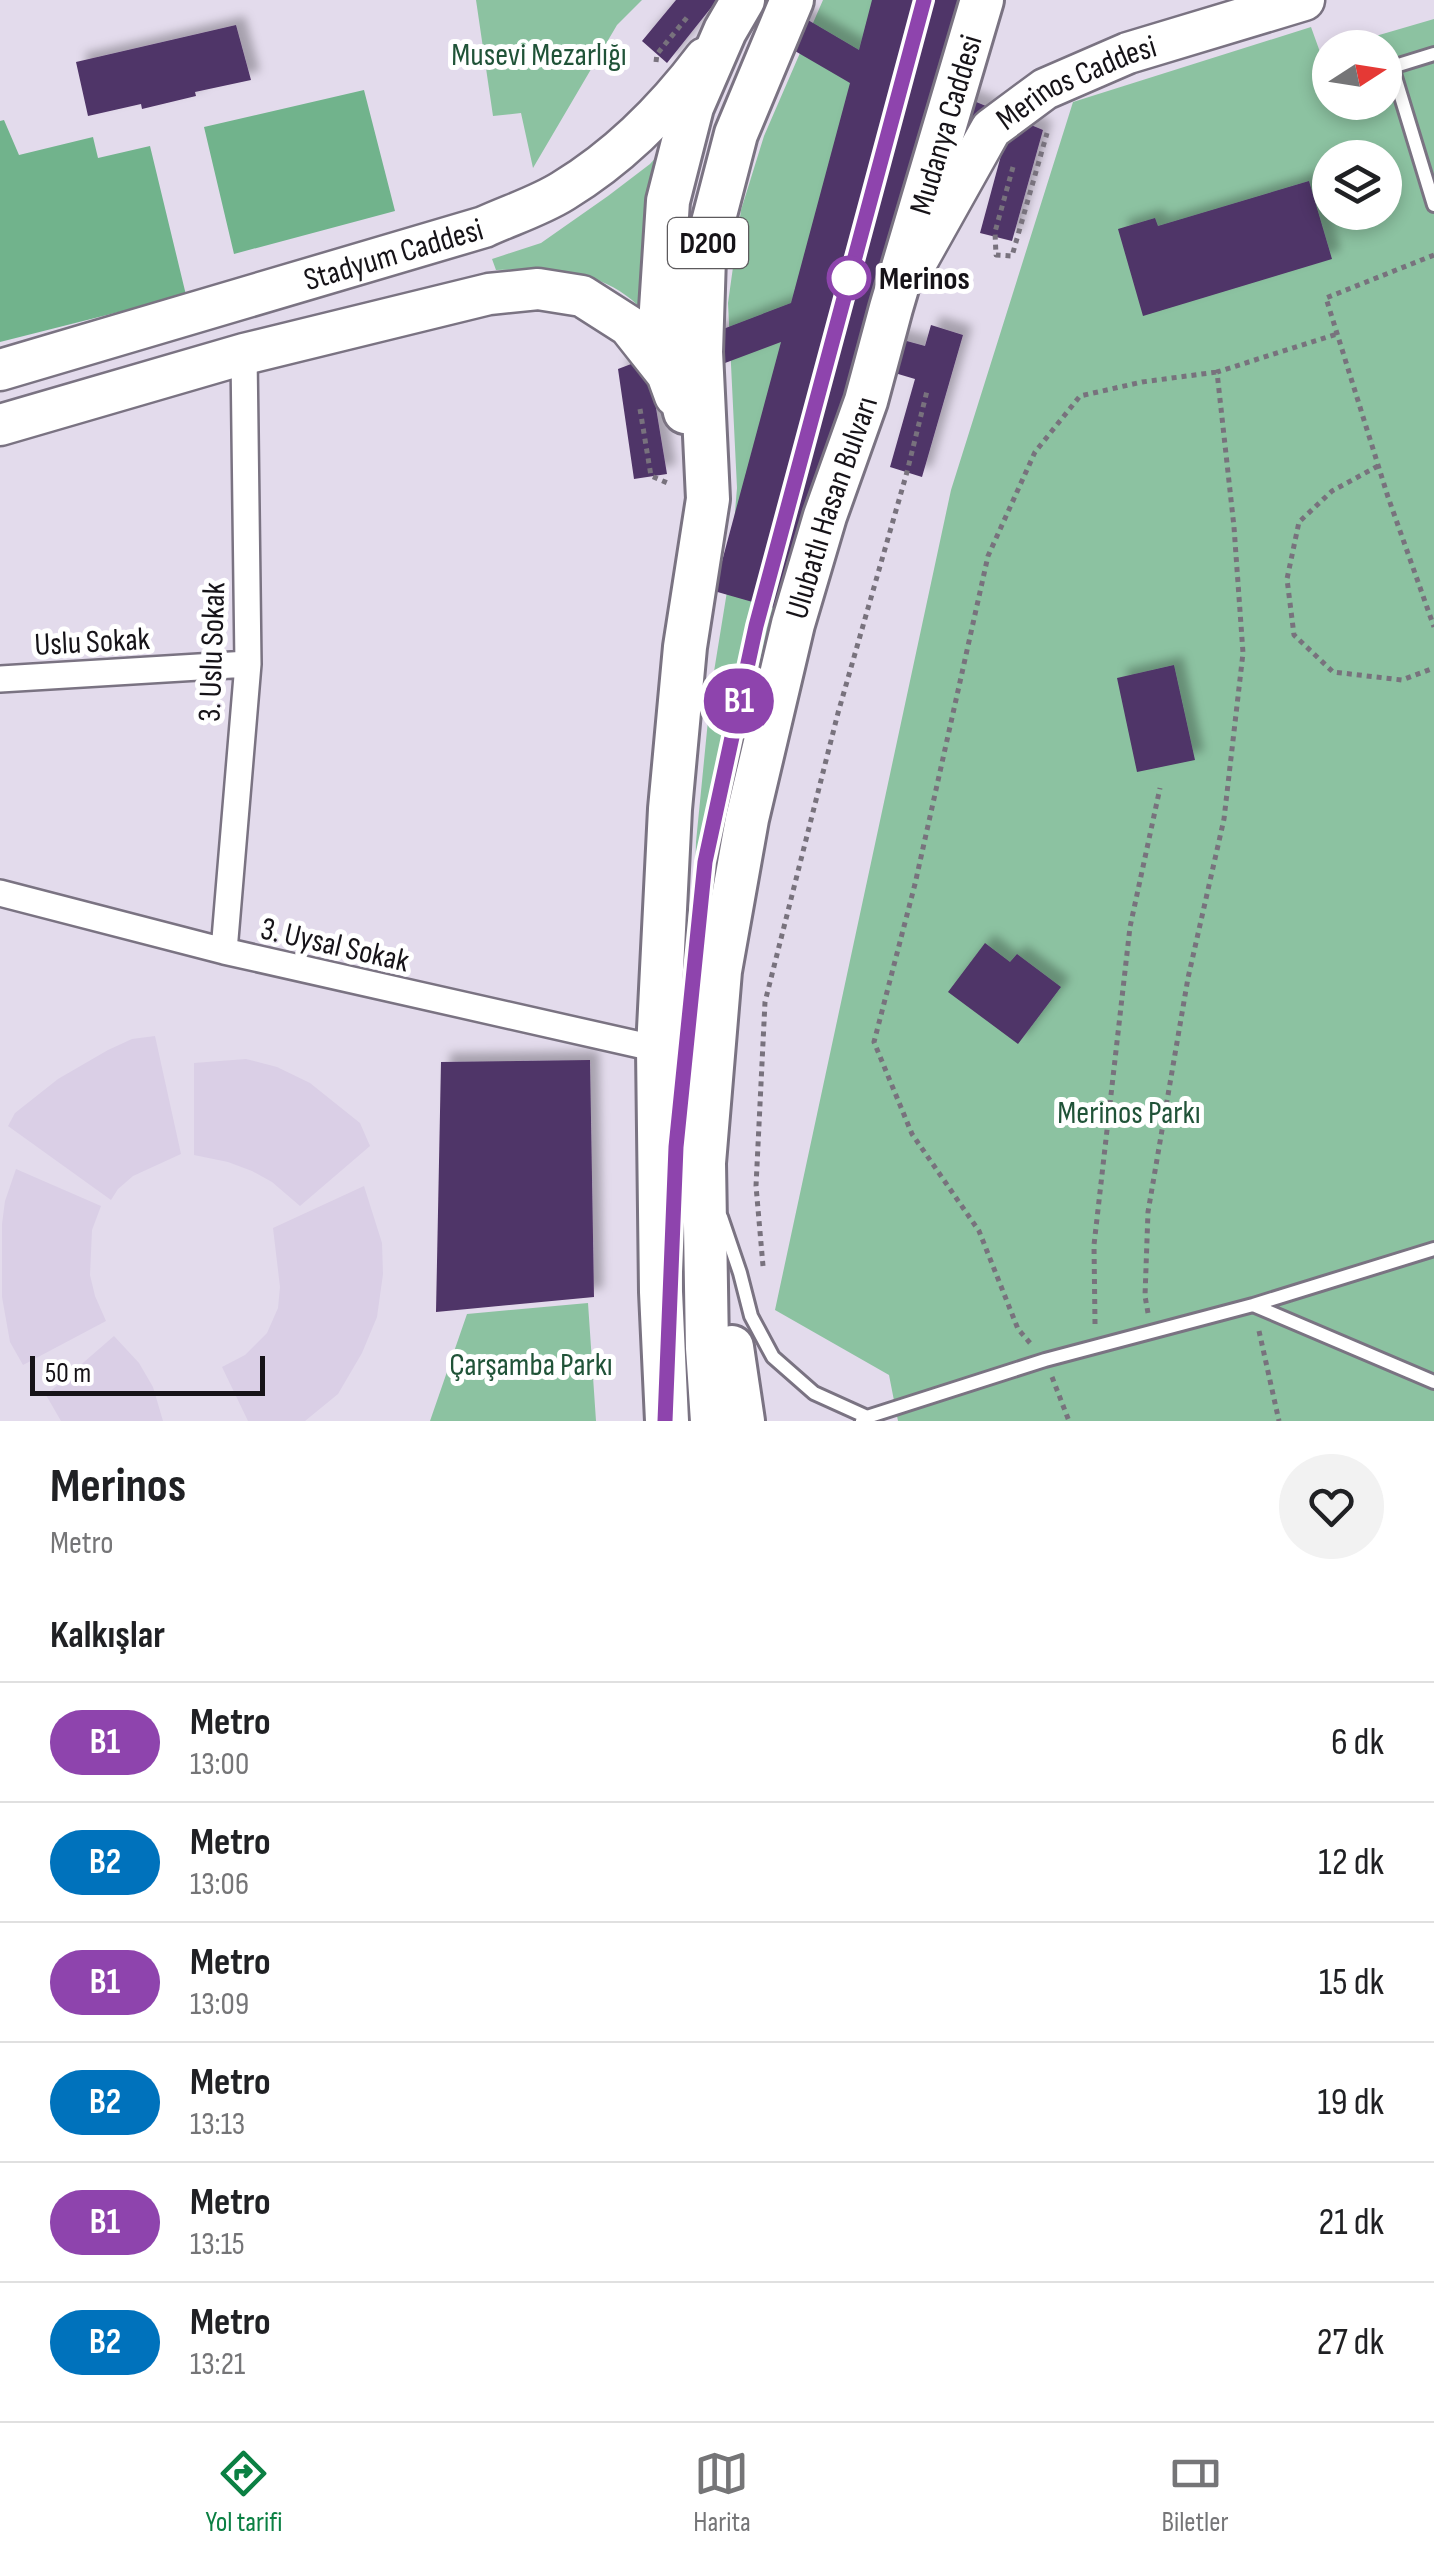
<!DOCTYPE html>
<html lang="tr">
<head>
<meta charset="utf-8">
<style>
  body { margin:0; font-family:"Sofia Sans Condensed",sans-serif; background:#f2f2f2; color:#202124; height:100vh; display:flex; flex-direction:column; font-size:38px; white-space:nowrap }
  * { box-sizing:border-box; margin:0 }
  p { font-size:32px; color:#757577 }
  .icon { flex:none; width:55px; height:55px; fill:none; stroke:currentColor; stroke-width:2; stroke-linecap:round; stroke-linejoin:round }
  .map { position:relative; height:1421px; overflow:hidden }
  .panel { display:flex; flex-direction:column; background:#fff; flex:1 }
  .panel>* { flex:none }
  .badge { padding:0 20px; border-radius:32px; font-size:35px; line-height:65px }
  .needle { width:65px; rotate:78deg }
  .buttons { position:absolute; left:1312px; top:30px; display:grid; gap:20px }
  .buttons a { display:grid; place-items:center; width:90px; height:90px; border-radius:50%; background:#fff; box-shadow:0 5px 15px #0003; font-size:50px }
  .scale { position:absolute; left:30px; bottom:25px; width:235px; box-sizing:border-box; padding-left:10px; border:5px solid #161318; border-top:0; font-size:28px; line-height:35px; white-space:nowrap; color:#161318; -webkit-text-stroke:8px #fff; paint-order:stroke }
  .map>.badge { position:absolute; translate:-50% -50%; box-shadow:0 0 0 5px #fff }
  h2 { padding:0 50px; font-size:38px; line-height:90px }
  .round { display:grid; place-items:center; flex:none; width:105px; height:105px; border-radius:52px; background:#f2f2f2 }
  .overview { display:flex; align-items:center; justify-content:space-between; height:170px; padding:0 50px }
  h1 { font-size:48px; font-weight:700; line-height:75px }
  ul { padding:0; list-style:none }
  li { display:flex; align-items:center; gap:30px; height:120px; padding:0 50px; border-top:2px solid #e0e0e0 }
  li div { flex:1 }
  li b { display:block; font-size:38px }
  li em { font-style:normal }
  li .badge { min-width:110px; font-weight:700; text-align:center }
  .menu { display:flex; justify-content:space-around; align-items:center; height:140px; border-top:2px solid #e0e0e0; background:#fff; font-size:28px; color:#757577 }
  .menu a { display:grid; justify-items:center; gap:5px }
  .menu .selected { color:#0b8043 }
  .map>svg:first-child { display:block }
  .built { fill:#dacfe6 }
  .green { fill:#8cc2a1; fill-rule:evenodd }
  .forest { fill:#71b38c }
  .building { fill:#503467; filter:url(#shadow) }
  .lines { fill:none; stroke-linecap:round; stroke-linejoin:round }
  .service-casing { stroke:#7a7382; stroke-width:18 }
  .minor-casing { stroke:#7a7382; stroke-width:30 }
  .primary-casing { stroke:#7a7382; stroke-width:45 }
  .trunk-casing { stroke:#7a7382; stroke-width:48 }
  .path { stroke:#78727d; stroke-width:5; stroke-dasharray:5 5; stroke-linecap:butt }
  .service { stroke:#fff; stroke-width:12 }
  .minor { stroke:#fff; stroke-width:25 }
  .primary { stroke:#fff; stroke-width:40 }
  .trunk { stroke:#fff; stroke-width:42 }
  .line-casing { stroke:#fff; stroke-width:22 }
  .line { stroke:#8e44ad; stroke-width:15 }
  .stop-dot { fill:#fff; stroke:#8e44ad; stroke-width:5 }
  .labels { text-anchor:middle; stroke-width:10; stroke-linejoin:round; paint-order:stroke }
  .shield { fill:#fff; stroke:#5c5a5d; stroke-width:2.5 }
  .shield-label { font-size:30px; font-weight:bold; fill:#161318 }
  .park-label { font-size:32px; fill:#205338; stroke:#fff }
  .street-label { font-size:32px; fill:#161318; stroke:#fff }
  .stop-label { font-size:32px; font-weight:bold; fill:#161318; stroke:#fff; text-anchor:start }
</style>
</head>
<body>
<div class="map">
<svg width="1434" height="1421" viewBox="0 0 1434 1421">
  <defs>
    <filter id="shadow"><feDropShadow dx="9" dy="-9" stdDeviation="5" flood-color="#0004"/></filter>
  </defs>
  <rect width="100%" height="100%" fill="#e3dbec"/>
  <path class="built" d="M 155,1036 L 181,1154 L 133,1176 L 118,1189 L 111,1200 L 8,1126 L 15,1113 L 58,1079 L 108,1050 L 132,1039 Z
    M 246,1059 L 277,1067 L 310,1083 L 360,1123 L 370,1146 L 300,1206 L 272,1182 L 252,1171 L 228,1162 L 194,1155 L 194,1063 Z
    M 16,1169 L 101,1206 L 92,1230 L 90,1275 L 95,1296 L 106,1321 L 23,1365 L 10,1342 L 2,1297 L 2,1224 L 5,1201 Z
    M 364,1186 L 382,1243 L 383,1274 L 377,1317 L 362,1353 L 338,1394 L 305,1421 L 248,1421 L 222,1367 L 245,1355 L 267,1333 L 278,1308 L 280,1287 L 273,1228 Z
    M 114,1336 L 139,1363 L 153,1387 L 163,1421 L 61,1421 L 46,1395 Z"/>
  <path class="green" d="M 476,0 L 642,0 L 617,25 L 533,168 L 521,113 L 493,116 Z
    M 823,0 L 970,0 L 789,625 L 687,1352 L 684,1260 L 696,842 L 711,690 L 730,573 L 737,488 L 728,303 L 741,210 L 764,136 Z
    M 1434,19 L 1434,1421 L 898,1421 L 889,1375 L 775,1310 L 951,490 L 1073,102 L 1311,27 L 1320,52 L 1330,50 L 1330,102 L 1385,102 L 1385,48 L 1338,47 ZM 1330,158 L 1385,158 L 1385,212 L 1330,212 Z
    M 712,95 L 676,238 L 671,350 C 659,334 647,313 632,300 C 595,268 542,269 496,270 L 492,259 L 541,243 L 608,196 L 650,164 Z
    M 588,1303 L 596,1421 L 430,1421 L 467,1314 Z"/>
  <path class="forest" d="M 364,90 L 395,211 L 234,254 L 204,127 Z
    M 4,120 L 19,155 L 93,137 L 98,158 L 150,146 L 186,295 L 0,342 L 0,121 Z"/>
  <path class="building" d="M 676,0 L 774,0 L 859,50 L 872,0 L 959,0 L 936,85 L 1043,130 L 1012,241 L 980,233 L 1003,148 L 928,116 L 870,331 L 925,346 L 931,325 L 963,335 L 922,477 L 890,467 L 915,379 L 861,363 L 795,614 L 714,591 L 781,342 L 653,390 L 667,474 L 634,479 L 618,369 L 791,303 L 850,83 L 714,4 L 667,63 L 642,41 Z
    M 236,25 L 251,80 L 195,92 L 196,96 L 142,109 L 141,104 L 88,116 L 76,62 Z
    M 1309,181 L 1332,259 L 1143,316 L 1118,229 L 1155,218 L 1158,226 Z
    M 1174,665 L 1195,760 L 1137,772 L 1117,678 Z
    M 985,943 L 1010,962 L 1017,954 L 1061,987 L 1018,1044 L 948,992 Z
    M 590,1060 L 594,1297 L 436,1312 L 441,1062 Z"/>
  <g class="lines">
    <g class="service-casing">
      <path id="service" d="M 1434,54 L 1392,67 L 1434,205
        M 721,1217 L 740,1273 L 751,1316 L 773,1357 L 814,1393 L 867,1417
        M 1253,1305 L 1434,1382
        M 862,1421 L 867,1417 L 1045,1360 L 1253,1305 L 1434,1249"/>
    </g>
    <g class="minor-casing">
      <path id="minor" d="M 0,679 L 248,664
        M 0,893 L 224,951 L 658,1049
        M 224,951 L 248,664 L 244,354"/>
    </g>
    <g class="primary-casing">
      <g id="primary">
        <path id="s1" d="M 912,270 L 991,129 L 1045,89 L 1128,53 L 1304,0"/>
        <path id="s2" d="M 0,370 L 484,227 C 510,215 539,206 563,191 C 619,157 665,111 705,58"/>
        <path d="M 0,425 L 244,354 L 489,294 L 538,289 L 582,296 L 629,326 L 667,374 L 675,396"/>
      </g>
    </g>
    <g class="trunk-casing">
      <g id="trunk">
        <path d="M 685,412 L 661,309 L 668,201 L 692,107 L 725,31 L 743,0"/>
        <path d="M 732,1347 L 743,1421"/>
        <path d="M 667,1421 L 661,1292 L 658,1049 L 670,809 L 685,647 L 708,499 L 701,352 L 704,257 L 736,134 L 792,0"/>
        <path id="s3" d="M 712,1421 L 707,1348 L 704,1163 L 720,971 L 747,819 L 793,624 L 825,516 L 866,401 L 891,308 L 982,0"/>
      </g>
    </g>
    <path class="path" d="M 656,62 L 657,54 L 689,15
      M 1013,167 L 995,232 L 996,255 L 1012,256 L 1047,133
      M 1434,255 L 1326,298 L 1388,497 L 1434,627
      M 640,409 L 651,476 L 670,484
      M 1378,466 L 1332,491 L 1299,522 L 1287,579 L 1294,635 L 1333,672 L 1402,680 L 1434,668
      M 763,1266 L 756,1186 L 765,1002 L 838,713 L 907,472 L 927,391
      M 1148,1313 L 1145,1296 L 1148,1212 L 1188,978 L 1224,819 L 1243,653 L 1234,527 L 1217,372 L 1337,334
      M 1095,1324 L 1094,1245 L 1130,927 L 1160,788
      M 1259,1331 L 1279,1421
      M 1030,1343 L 1018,1329 L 979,1231 L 912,1134 L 874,1042 L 915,884 L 988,556 L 1035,452 L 1080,396 L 1142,382 L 1217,372
      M 1052,1377 L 1069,1421"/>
    <use href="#service" class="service"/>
    <use href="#minor" class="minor"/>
    <use href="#primary" class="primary"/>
    <use href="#trunk" class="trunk"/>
  </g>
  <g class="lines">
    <g class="line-casing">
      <path id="line" d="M 665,1421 L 676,1147 L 705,862 L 756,626 L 924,0"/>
    </g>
    <use href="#line" class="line"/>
  </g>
  <circle class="stop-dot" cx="849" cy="278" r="20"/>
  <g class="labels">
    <rect class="shield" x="668" y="218" width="80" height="50" rx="8"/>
    <g class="shield-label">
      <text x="708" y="253">D200</text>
    </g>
    <g class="park-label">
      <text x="539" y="65">Musevi Mezarlığı</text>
      <text x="1129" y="1123">Merinos Parkı</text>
      <text x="531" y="1375">Çarşamba Parkı</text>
    </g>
    <g class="street-label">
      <text dy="11" stroke="none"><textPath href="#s1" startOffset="260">Merinos Caddesi</textPath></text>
      <text dy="11" stroke="none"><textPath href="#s3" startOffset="1328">Mudanya Caddesi</textPath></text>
      <text dy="11" stroke="none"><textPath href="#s2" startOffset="410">Stadyum Caddesi</textPath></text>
      <text dy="11" stroke="none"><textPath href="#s3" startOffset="928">Ulubatlı Hasan Bulvarı</textPath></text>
      <text transform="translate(92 641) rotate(-3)" y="11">Uslu Sokak</text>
      <text transform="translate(211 652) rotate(-88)" y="11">3. Uslu Sokak</text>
      <text transform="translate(335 944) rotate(13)" y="11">3. Uysal Sokak</text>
    </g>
    <g class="stop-label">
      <text x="879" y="289">Merinos</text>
    </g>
  </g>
</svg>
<div class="buttons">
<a><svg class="needle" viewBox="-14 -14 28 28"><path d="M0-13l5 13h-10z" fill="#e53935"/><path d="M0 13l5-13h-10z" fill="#757577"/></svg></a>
<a><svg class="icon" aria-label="layers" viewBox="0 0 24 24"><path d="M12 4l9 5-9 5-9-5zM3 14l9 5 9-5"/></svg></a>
</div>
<div class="scale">50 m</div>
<b class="badge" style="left:739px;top:701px;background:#8e44ad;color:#fff">B1</b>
</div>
<section class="panel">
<div class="overview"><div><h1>Merinos</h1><p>Metro</p></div><a class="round"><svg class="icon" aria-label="heart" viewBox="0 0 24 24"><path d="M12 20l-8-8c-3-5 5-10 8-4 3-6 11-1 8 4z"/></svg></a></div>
<h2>Kalkışlar</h2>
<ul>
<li><span class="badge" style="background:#8e44ad;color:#fff">B1</span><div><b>Metro</b><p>13:00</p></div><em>6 dk</em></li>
<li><span class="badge" style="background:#0072bc;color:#fff">B2</span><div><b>Metro</b><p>13:06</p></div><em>12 dk</em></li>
<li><span class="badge" style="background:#8e44ad;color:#fff">B1</span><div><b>Metro</b><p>13:09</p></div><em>15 dk</em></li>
<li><span class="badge" style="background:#0072bc;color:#fff">B2</span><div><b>Metro</b><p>13:13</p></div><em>19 dk</em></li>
<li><span class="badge" style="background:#8e44ad;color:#fff">B1</span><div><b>Metro</b><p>13:15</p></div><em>21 dk</em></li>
<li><span class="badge" style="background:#0072bc;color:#fff">B2</span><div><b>Metro</b><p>13:21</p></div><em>27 dk</em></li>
</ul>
</section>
<nav class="menu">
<a class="selected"><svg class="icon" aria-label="directions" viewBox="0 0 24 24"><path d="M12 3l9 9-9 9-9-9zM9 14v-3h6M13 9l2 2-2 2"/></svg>Yol tarifi</a>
<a><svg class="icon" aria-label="map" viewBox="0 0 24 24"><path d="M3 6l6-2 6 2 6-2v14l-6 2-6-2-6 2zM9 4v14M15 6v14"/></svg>Harita</a>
<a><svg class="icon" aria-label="tickets" viewBox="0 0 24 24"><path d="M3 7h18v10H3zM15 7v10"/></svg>Biletler</a>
</nav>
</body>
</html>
